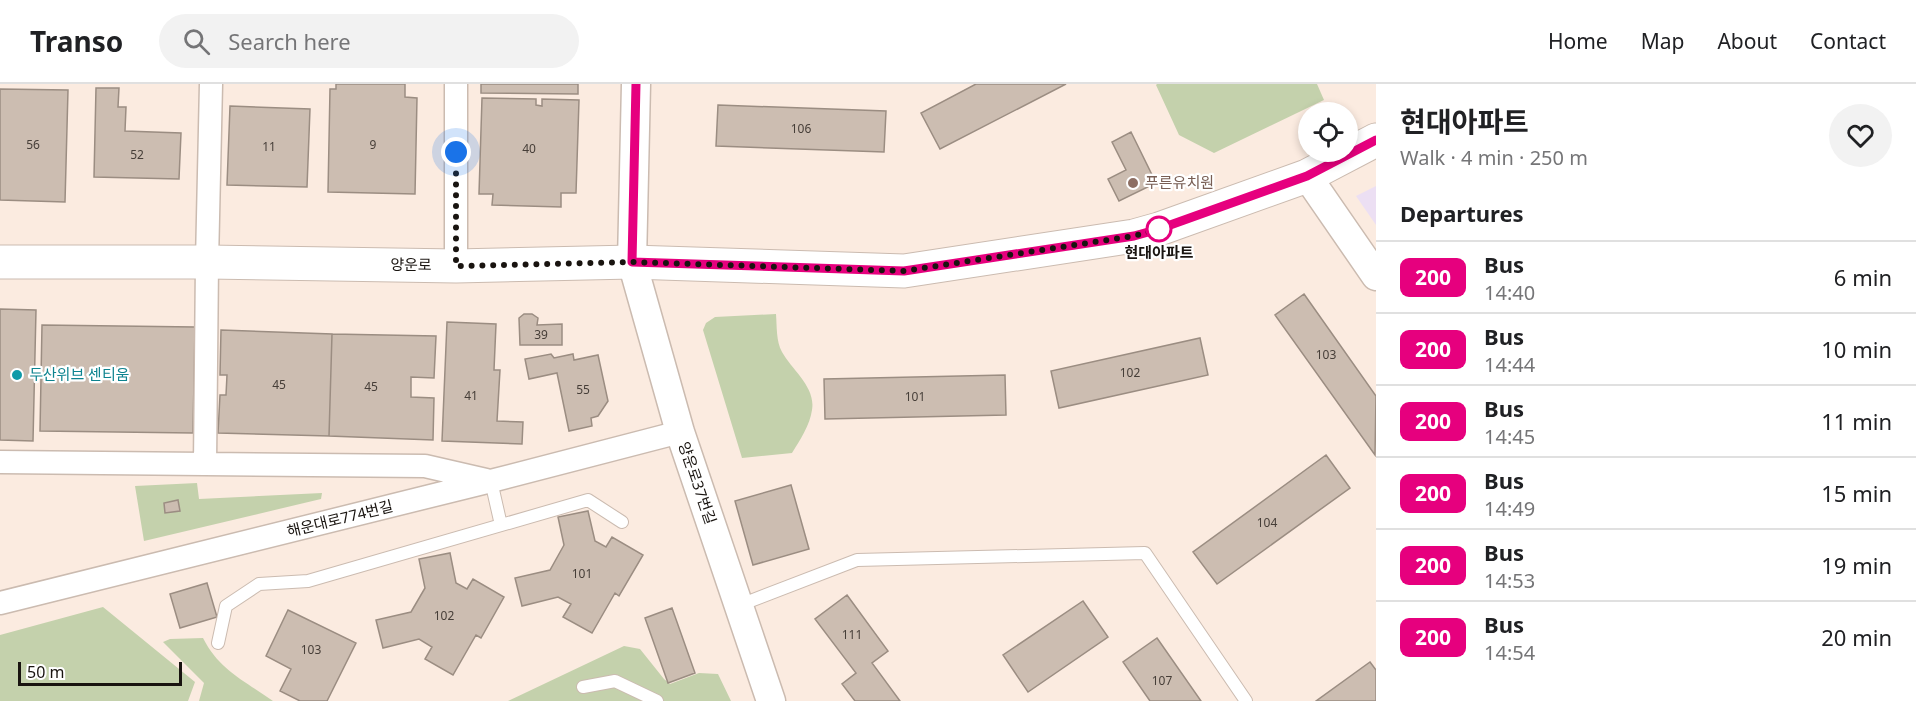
<!DOCTYPE html>
<html lang="en">
<head>
<meta charset="utf-8">
<style>
  body { margin:0; font-family:"Noto Sans","Noto Sans KR",sans-serif; background:#f2f2f2; color:#202124; height:100vh; display:flex; flex-direction:column; font-size:22px; white-space:nowrap }
  * { box-sizing:border-box; margin:0 }
  p { font-size:20px; color:#757577 }
  .icon { flex:none; width:33px; height:33px; fill:none; stroke:currentColor; stroke-width:2; stroke-linecap:round; stroke-linejoin:round }
  .map { position:relative; flex:1; overflow:hidden }
  .panel { display:flex; flex-direction:column; background:#fff; width:540px }
  .panel>* { flex:none }
  .badge { padding:0 12px; border-radius:9px; font-size:21px; line-height:39px }
  .tools { position:absolute; left:1298px; top:18px; display:grid; gap:12px }
  .tools a { display:grid; place-items:center; width:60px; height:60px; border-radius:50%; background:#fff; box-shadow:0 3px 9px #0003; font-size:30px }
  .scale { position:absolute; left:18px; bottom:15px; width:164px; box-sizing:border-box; padding-left:6px; border:3px solid #191410; border-top:0; font-size:16px; line-height:21px; white-space:nowrap; color:#191410; -webkit-text-stroke:4px #fff; paint-order:stroke }
  .you { position:absolute; width:30px; height:30px; margin:-15px; border:4px solid #fff; border-radius:50%; background:#1a73e8; box-shadow:0 0 0 9px #1a73e833 }
  .map>.badge { position:absolute; translate:-50% -50%; box-shadow:0 0 0 3px #fff }
  h2 { padding:0 24px; font-size:22px; line-height:54px }
  .round { display:grid; place-items:center; flex:none; width:63px; height:63px; border-radius:32px; background:#f2f2f2 }
  .overview { display:flex; align-items:center; justify-content:space-between; height:102px; padding:0 24px }
  h1 { font-size:28px; font-weight:700; line-height:45px }
  ul { padding:0; list-style:none }
  li { display:flex; align-items:center; gap:18px; height:72px; padding:0 24px; border-top:2px solid #e0e0e0 }
  li div { flex:1 }
  li b { display:block; font-size:22px }
  li em { font-style:normal }
  li .badge { min-width:66px; font-weight:700; text-align:center }
  header { display:flex; align-items:center; gap:36px; box-sizing:border-box; height:84px; padding:0 30px; background:#fff; border-bottom:2px solid #e0e0e0 }
  header strong { font-size:28px }
  nav { display:flex; gap:33px; margin-inline-start:auto; font-size:21px }
  .search { width:420px; height:54px; background:#f2f2f2; display:flex; align-items:center; gap:15px; box-sizing:border-box; padding:0 21px; border-radius:33px; color:#757577; font-size:22px }
  main { display:flex; flex:1; min-height:0 }
  .map>svg:first-child { display:block }
  .education { fill:#ecdff3 }
  .green { fill:#c4d1ac }
  .building { fill:#ccbdb1; stroke:#9b8d82; stroke-width:1.5 }
  .lines { fill:none; stroke-linecap:round; stroke-linejoin:round }
  .service-casing { stroke:#cbbbb0; stroke-width:14 }
  .minor-casing { stroke:#cbbbb0; stroke-width:25 }
  .tertiary-casing { stroke:#cbbbb0; stroke-width:31 }
  .secondary-casing { stroke:#cbbbb0; stroke-width:35 }
  .service { stroke:#fff; stroke-width:12 }
  .minor { stroke:#fff; stroke-width:22 }
  .tertiary { stroke:#fff; stroke-width:28 }
  .secondary { stroke:#fff; stroke-width:33 }
  .line-casing { stroke:#fff; stroke-width:14 }
  .line { stroke:#e6007e; stroke-width:9 }
  .walk { stroke:#191410; stroke-width:6; stroke-dasharray:0 10.8 }
  .education-dot { fill:#8d6e63; stroke:#fff; stroke-width:2 }
  .stop-dot { fill:#fff; stroke:#e6007e; stroke-width:3 }
  .culture-dot { fill:#0f9aa8; stroke:#fff; stroke-width:2 }
  .labels { text-anchor:middle; stroke-width:4.5; stroke-linejoin:round; paint-order:stroke }
  .number-label { font-size:12px; fill:#463e38 }
  .education-label { font-size:15px; fill:#785e54; stroke:#fff; text-anchor:start }
  .stop-label { font-size:15px; font-weight:bold; fill:#191410; stroke:#fff }
  .street-label { font-size:15px; fill:#191410; stroke:#fff }
  .culture-label { font-size:15px; fill:#0d838f; stroke:#fff; text-anchor:start }
</style>
</head>
<body>
<header>
<strong>Transo</strong>
<div class="search"><svg class="icon" aria-label="search" viewBox="0 0 24 24"><circle cx="10" cy="10" r="6"/><path d="M15 15l6 6"/></svg>Search here</div>
<nav><a>Home</a><a>Map</a><a>About</a><a>Contact</a></nav>
</header>
<main>
<div class="map">
<svg width="1376" height="617" viewBox="0 0 1376 617">
  <rect width="100%" height="100%" fill="#fbebe0"/>
  <path class="education" d="M 1376,102 L 1376,141 L 1356,112 Z"/>
  <path class="green" d="M 1157,0 L 1317,0 L 1324,16 L 1214,69 L 1179,51 L 1156,1 Z
    M 776,230 C 777,243 776,257 782,268 C 792,286 816,303 812,326 C 810,341 800,356 792,369 L 742,374 L 703,246 L 706,239 L 715,233 Z
    M 197,399 L 199,415 L 322,409 L 321,415 L 144,457 L 135,402 Z
    M 103,523 L 195,598 L 188,617 L 0,617 L 0,551 Z
    M 203,554 C 219,586 245,597 273,617 L 199,617 L 204,599 L 163,558 L 170,555 Z
    M 624,562 L 640,565 L 664,595 L 670,600 L 699,589 L 718,590 L 731,617 L 508,617 Z"/>
  <path class="building" d="M 336,0 L 405,0 L 405,13 L 417,14 L 415,110 L 328,108 L 330,5 L 336,5 Z
    M 481,0 L 578,0 L 578,10 L 481,9 Z
    M 976,0 L 1066,0 L 940,65 L 921,29 Z
    M 96,4 L 119,4 L 118,23 L 126,23 L 125,47 L 181,49 L 179,95 L 94,93 Z
    M 0,5 L 68,6 L 65,118 L 0,116 Z
    M 482,14 L 536,15 L 536,21 L 542,22 L 542,15 L 579,16 L 576,109 L 561,109 L 561,123 L 492,121 L 493,110 L 479,110 Z
    M 718,21 L 886,27 L 884,68 L 716,62 Z
    M 230,22 L 310,25 L 307,103 L 227,101 Z
    M 1131,48 L 1156,99 L 1119,117 L 1108,95 L 1126,86 L 1112,58 Z
    M 1304,210 L 1376,312 L 1375,371 L 1275,231 Z
    M 0,225 L 36,226 L 33,357 L 0,356 Z
    M 524,230 L 532,230 L 538,234 L 537,241 L 562,240 L 562,261 L 520,261 L 519,234 Z
    M 447,238 L 496,240 L 494,286 L 500,286 L 497,337 L 523,338 L 522,360 L 442,357 Z
    M 42,241 L 195,243 L 193,349 L 40,347 Z
    M 221,246 L 332,250 L 329,352 L 218,349 L 220,311 L 226,311 L 227,291 L 220,291 Z
    M 332,250 L 436,252 L 434,294 L 411,293 L 411,313 L 434,314 L 433,356 L 329,352 Z
    M 1200,254 L 1208,291 L 1059,324 L 1051,287 Z
    M 551,270 L 554,274 L 573,270 L 574,276 L 598,271 L 608,317 L 598,332 L 591,334 L 592,342 L 569,347 L 557,289 L 529,295 L 525,275 Z
    M 1005,291 L 1006,331 L 825,335 L 824,295 Z
    M 1326,371 L 1350,404 L 1217,500 L 1193,468 Z
    M 791,401 L 809,465 L 753,481 L 735,417 Z
    M 178,416 L 180,427 L 165,429 L 164,419 Z
    M 588,427 L 595,457 L 606,463 L 612,453 L 643,471 L 619,512 L 615,509 L 592,549 L 563,533 L 571,520 L 558,513 L 522,522 L 515,494 L 550,486 L 564,461 L 558,433 Z
    M 450,469 L 456,499 L 467,505 L 473,495 L 504,513 L 481,554 L 476,551 L 453,591 L 425,575 L 432,563 L 419,555 L 383,564 L 376,536 L 411,528 L 425,504 L 419,475 Z
    M 207,499 L 217,533 L 180,544 L 170,510 Z
    M 847,511 L 888,567 L 872,579 L 900,617 L 855,617 L 842,600 L 856,589 L 815,535 Z
    M 1083,517 L 1108,553 L 1028,608 L 1003,571 Z
    M 672,524 L 695,589 L 668,599 L 645,534 Z
    M 288,526 L 356,559 L 327,617 L 300,617 L 280,607 L 291,585 L 266,572 Z
    M 1157,554 L 1201,617 L 1150,617 L 1123,578 Z
    M 1370,578 L 1376,586 L 1376,617 L 1316,617 Z"/>
  <g class="lines">
    <g class="service-casing">
      <path id="service" d="M 491,397 L 501,441
        M 740,521 L 857,476 L 1145,469 L 1246,617
        M 218,559 L 226,522 L 259,500 L 308,497 L 588,416 L 622,438
        M 583,603 L 615,597 L 657,617"/>
    </g>
    <g class="minor-casing">
      <path id="minor" d="M 456,0 L 456,182
        M 0,378 L 425,382 L 486,396
        M 205,380 L 207,178 L 211,0
        M 0,519 L 491,397 L 680,348"/>
    </g>
    <g class="tertiary-casing">
      <path id="tertiary" d="M 636,0 L 632,178 L 680,348 L 771,617
        M 1307,92 L 1376,192"/>
    </g>
    <g class="secondary-casing">
      <path id="secondary" d="M 0,178 L 207,178 L 456,182 L 632,178 L 904,187 L 1134,152 L 1159,145 L 1307,92 L 1376,56"/>
    </g>
    <use href="#service" class="service"/>
    <use href="#minor" class="minor"/>
    <use href="#tertiary" class="tertiary"/>
    <use href="#secondary" class="secondary"/>
  </g>
  <g class="lines">
    <g class="line-casing">
      <path id="line" d="M 636,0 L 632,178 L 904,187 L 1134,152 L 1159,145 L 1307,92 L 1376,56"/>
    </g>
    <use href="#line" class="line"/>
    <path class="walk" d="M 456,68 L 456,182 L 632,178 L 904,187 L 1134,152 L 1159,145"/>
  </g>
  <circle class="education-dot" cx="1133" cy="99" r="6"/>
  <circle class="stop-dot" cx="1159" cy="145" r="12"/>
  <circle class="culture-dot" cx="17" cy="291" r="6"/>
  <g class="labels">
    <g class="number-label">
      <text x="801" y="49">106</text>
      <text x="33" y="65">56</text>
      <text x="373" y="65">9</text>
      <text x="269" y="67">11</text>
      <text x="529" y="69">40</text>
      <text x="137" y="75">52</text>
      <text x="541" y="255">39</text>
      <text x="1326" y="275">103</text>
      <text x="1130" y="293">102</text>
      <text x="279" y="305">45</text>
      <text x="371" y="307">45</text>
      <text x="583" y="310">55</text>
      <text x="471" y="316">41</text>
      <text x="915" y="317">101</text>
      <text x="1267" y="443">104</text>
      <text x="582" y="494">101</text>
      <text x="444" y="536">102</text>
      <text x="852" y="555">111</text>
      <text x="311" y="570">103</text>
      <text x="1162" y="601">107</text>
    </g>
    <g class="education-label">
      <text x="1145" y="104">푸른유치원</text>
    </g>
    <g class="stop-label">
      <text x="1159" y="174">현대아파트</text>
    </g>
    <g class="street-label">
      <text transform="translate(411 181) rotate(1)" y="5">양운로</text>
      <text transform="translate(697 399) rotate(71)" y="5">양운로37번길</text>
      <text transform="translate(340 435) rotate(-14)" y="5">해운대로774번길</text>
    </g>
    <g class="culture-label">
      <text x="29" y="296">두산위브 센티움</text>
    </g>
  </g>
</svg>
<div class="tools">
<a><svg class="icon" aria-label="locate" viewBox="0 0 24 24"><circle cx="12" cy="12" r="6"/><path d="M12 2v4M12 18v4M2 12h4M18 12h4"/></svg></a>
</div>
<div class="scale">50 m</div>
<div class="you" style="left:456px;top:68px"></div>
</div>
<section class="panel">
<div class="overview"><div><h1>현대아파트</h1><p>Walk · 4 min · 250 m</p></div><a class="round"><svg class="icon" aria-label="heart" viewBox="0 0 24 24"><path d="M12 20l-8-8c-3-5 5-10 8-4 3-6 11-1 8 4z"/></svg></a></div>
<h2>Departures</h2>
<ul>
<li><span class="badge" style="background:#e6007e;color:#fff">200</span><div><b>Bus</b><p>14:40</p></div><em>6 min</em></li>
<li><span class="badge" style="background:#e6007e;color:#fff">200</span><div><b>Bus</b><p>14:44</p></div><em>10 min</em></li>
<li><span class="badge" style="background:#e6007e;color:#fff">200</span><div><b>Bus</b><p>14:45</p></div><em>11 min</em></li>
<li><span class="badge" style="background:#e6007e;color:#fff">200</span><div><b>Bus</b><p>14:49</p></div><em>15 min</em></li>
<li><span class="badge" style="background:#e6007e;color:#fff">200</span><div><b>Bus</b><p>14:53</p></div><em>19 min</em></li>
<li><span class="badge" style="background:#e6007e;color:#fff">200</span><div><b>Bus</b><p>14:54</p></div><em>20 min</em></li>
</ul>
</section>
</main>
</body>
</html>
